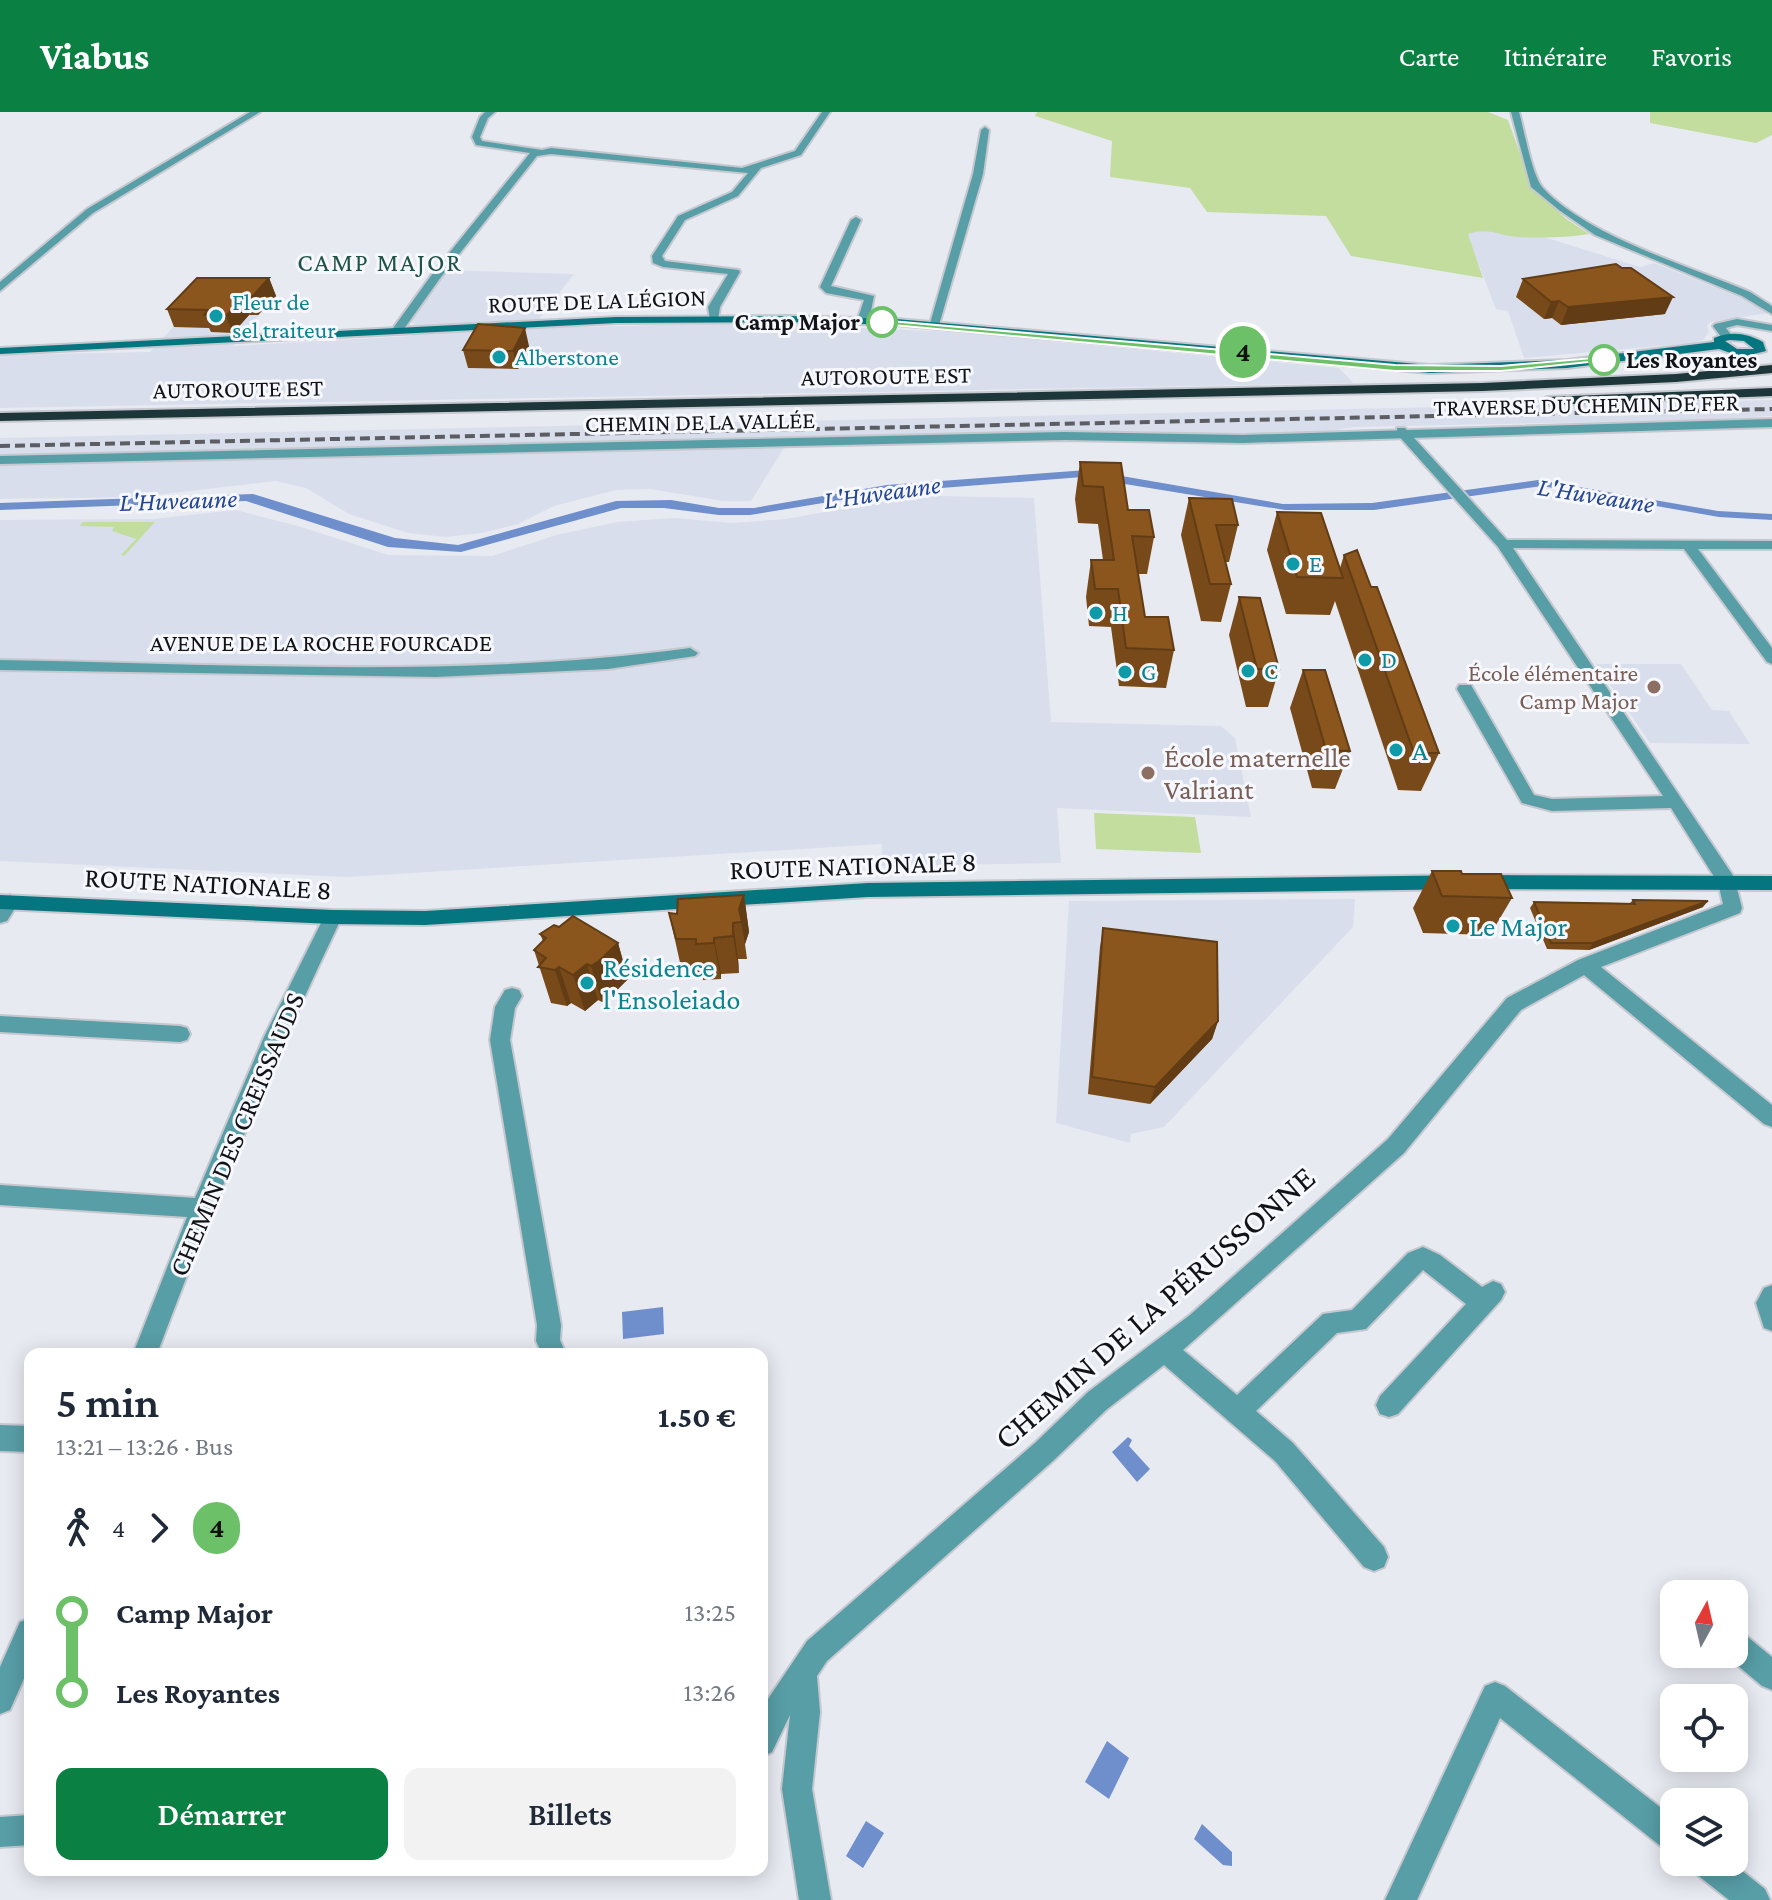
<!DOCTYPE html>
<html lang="fr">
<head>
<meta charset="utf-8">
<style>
  body { margin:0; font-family:"Crimson Pro",serif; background:#f2f2f3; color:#1f2937; height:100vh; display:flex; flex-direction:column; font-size:30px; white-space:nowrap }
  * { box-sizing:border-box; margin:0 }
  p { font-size:26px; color:#747a83 }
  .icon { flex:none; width:44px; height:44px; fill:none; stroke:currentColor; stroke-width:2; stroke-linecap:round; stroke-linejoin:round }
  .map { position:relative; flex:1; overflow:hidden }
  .panel { position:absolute; left:24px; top:1236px; width:744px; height:528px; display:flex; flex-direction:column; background:#fff; border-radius:16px; box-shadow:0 4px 20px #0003 }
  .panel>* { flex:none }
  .badge { padding:0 16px; border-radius:26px; font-size:28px; line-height:52px }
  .needle { width:52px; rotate:8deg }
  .tools { position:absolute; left:1660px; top:1468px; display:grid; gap:16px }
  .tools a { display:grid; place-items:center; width:88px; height:88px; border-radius:16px; background:#fff; box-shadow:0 4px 20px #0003; font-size:40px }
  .map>.badge { position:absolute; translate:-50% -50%; box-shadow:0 0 0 4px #fff }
  .legs { display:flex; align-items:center; gap:12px; height:88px; padding:0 32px; font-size:26px }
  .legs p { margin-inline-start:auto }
  .headline { display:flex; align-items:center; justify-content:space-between; height:136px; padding:0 32px }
  h1 { font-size:44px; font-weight:600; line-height:60px }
  .action { display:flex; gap:16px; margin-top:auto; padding:16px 32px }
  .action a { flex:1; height:92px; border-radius:16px; background:#0b8043; color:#fff; font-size:32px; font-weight:600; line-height:92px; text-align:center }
  .action a+a { background:#f2f2f3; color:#1f2937 }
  ul { padding:0 32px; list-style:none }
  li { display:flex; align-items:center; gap:28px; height:80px; font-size:30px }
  li i { display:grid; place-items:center; width:12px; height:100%; margin:0 10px; background:currentColor }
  li i::after { content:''; width:20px; height:20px; margin:-10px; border:6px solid; border-radius:50%; background:#fff }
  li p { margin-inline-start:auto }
  li:first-child i { background:linear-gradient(#0000 50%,currentColor 0) }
  li:last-child i { background:linear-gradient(currentColor 50%,#0000 0) }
  header { display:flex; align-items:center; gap:48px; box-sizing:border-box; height:112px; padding:0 40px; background:#0b8043; color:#fff }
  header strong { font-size:38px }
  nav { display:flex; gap:44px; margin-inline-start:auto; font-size:28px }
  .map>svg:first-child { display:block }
  .built { fill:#d9deec }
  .green { fill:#c2dd9d }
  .water { fill:#6f8ecc }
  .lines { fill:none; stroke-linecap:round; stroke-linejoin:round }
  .minor-casing { stroke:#c6c8cf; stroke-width:4 }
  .tertiary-casing { stroke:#c6c8cf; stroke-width:4 }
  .secondary-casing { stroke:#c6c8cf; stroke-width:4 }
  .motorway-casing { stroke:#c6c8cf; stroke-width:4 }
  .minor { fill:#589ea7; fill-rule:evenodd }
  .tertiary { fill:#589ea7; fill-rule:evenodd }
  .secondary { fill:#05757f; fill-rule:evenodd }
  .motorway { fill:#1d3639; fill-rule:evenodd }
  .rail { stroke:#5c5d62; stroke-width:4; stroke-dasharray:10 5; stroke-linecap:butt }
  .wall { fill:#784a19 }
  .shaded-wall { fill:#613c14 }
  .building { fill:#8b561d; stroke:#613c14; stroke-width:2 }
  .line-1 { fill:#6cc067; stroke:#fff; stroke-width:2 }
  .culture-dot { fill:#0f9aa8; stroke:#f6f8fe; stroke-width:3 }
  .stop-1-dot { fill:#fff; stroke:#6cc067; stroke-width:4 }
  .education-dot { fill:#8d6e63; stroke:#f6f8fe; stroke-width:3 }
  .labels { text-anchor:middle; stroke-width:6; stroke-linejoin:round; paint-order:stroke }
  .far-street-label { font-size:24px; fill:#121316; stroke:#f6f8fe }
  .far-culture-label { font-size:24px; fill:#0d838f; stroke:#f6f8fe; text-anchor:start }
  .far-stop-label { font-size:24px; font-weight:bold; fill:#121316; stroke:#f6f8fe; text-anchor:end }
  .far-education-label { font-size:24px; fill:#785e54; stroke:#f6f8fe; text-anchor:end }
  .far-quarter-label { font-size:26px; letter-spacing:2px; fill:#1f5346; stroke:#f6f8fe }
  .far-water-label { font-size:26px; font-style:italic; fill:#244590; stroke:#f6f8fe }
  .culture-label { font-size:28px; fill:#0d838f; stroke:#f6f8fe; text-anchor:start }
  .education-label { font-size:28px; fill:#785e54; stroke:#f6f8fe; text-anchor:start }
  .street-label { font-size:28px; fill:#121316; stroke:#f6f8fe }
  .near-street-label { font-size:34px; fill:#121316; stroke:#f6f8fe }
</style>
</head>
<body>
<header>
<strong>Viabus</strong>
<nav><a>Carte</a><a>Itinéraire</a><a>Favoris</a></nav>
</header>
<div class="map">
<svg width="1772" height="1788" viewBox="0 0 1772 1788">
  <rect width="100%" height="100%" fill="#e8eaf2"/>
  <path class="built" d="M 1483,117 L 1515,125 L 1544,125 L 1640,155 L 1654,151 L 1752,190 L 1769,201 L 1710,210 L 1707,214 L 1709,220 L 1703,228 L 1692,231 L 1524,246 L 1508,199 L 1496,197 L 1467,122 Z
    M 445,158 L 574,162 L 540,206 L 537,216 L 752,211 L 953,220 L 1339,256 L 1353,271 L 0,296 L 0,243 L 150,240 L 203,183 L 276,183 L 233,234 L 411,224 L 414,212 L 408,206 Z
    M 1772,288 L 1772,304 L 1693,308 L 1354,315 L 1316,321 L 1175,324 L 1145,319 L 789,328 L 751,389 L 723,389 L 650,377 L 616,378 L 554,394 L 518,412 L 481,421 L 446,425 L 408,421 L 349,402 L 306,376 L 276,369 L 139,385 L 0,387 L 0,326 Z
    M 939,384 L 1034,386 L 1051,610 L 1221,614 L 1235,626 L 1251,705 L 1057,696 L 1061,751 L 881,754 L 882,732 L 348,765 L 0,749 L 0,408 L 153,407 L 236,398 L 298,414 L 388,443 L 492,444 L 556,423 L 617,410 L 674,406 L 733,411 L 786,407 L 887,389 Z
    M 1596,552 L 1681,552 L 1712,598 L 1729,599 L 1750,632 L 1650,631 Z
    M 1355,787 L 1353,815 L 1164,1015 L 1131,1022 L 1130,1031 L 1056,1011 L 1069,789 Z"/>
  <path class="green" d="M 1037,0 L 1488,0 L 1508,8 L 1532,75 L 1565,106 L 1589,122 C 1564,126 1543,126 1518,125 C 1497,124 1491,115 1468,122 L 1483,166 L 1351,144 L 1326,104 L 1207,100 L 1190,76 L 1110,65 L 1112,29 L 1035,4 Z
    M 1650,0 L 1772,0 L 1772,23 L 1756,31 L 1650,11 Z
    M 83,410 L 155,410 L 124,444 L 121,443 L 136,427 L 112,419 L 114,415 L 80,414 Z
    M 1094,701 L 1195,705 L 1201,741 L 1096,737 Z"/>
  <path class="water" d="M 1087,358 L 1283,392 L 1372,391 L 1538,368 L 1718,399 L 1772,402 L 1772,408 L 1719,405 L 1542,374 L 1374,398 L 1285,398 L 1082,365 L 890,380 L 750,403 L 719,403 L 664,396 L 621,396 L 461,440 L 388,435 L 246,389 L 0,398 L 0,391 L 253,382 L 395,426 L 458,433 L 616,389 L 671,388 L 719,396 L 754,396 L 887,373 Z
    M 663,1195 L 664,1222 L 623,1227 L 622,1200 Z
    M 1128,1325 L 1132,1328 L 1129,1334 L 1150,1357 L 1137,1370 L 1112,1340 Z
    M 1107,1629 L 1129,1646 L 1109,1687 L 1085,1670 Z
    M 866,1709 L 884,1721 L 863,1756 L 846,1744 Z
    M 1202,1712 L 1232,1740 L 1232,1754 L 1223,1753 L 1194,1727 Z"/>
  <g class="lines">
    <g class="minor-casing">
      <path id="minor" d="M 250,0 L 260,0 L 93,101 L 0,179 L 0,170 L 87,97 Z
        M 485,0 L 495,0 L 488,6 L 480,25 L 482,29 L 542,38 L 551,36 L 742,56 L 795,39 L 822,0 L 830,0 L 801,43 L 761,56 L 738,84 L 685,108 L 662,144 L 665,149 L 739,158 L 740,160 L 720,195 L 718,208 L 710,208 L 708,195 L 728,162 L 663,155 L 653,151 L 652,144 L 678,104 L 732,80 L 748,61 L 551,42 L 537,44 L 441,165 L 401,221 L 393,221 L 391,219 L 433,161 L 530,41 L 476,33 L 472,25 L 480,5 Z
        M 1511,0 L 1519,0 C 1524,17 1532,64 1543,76 C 1587,124 1689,154 1750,180 L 1772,194 L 1772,202 L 1742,184 L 1595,123 L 1559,98 L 1531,75 Z
        M 985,15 L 989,18 L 983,62 L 939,213 L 929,215 L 973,62 L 981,18 Z
        M 856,105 L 861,108 L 831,174 L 874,184 L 869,209 L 863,212 L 857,209 L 864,188 L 826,181 L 820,175 L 851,108 Z
        M 1737,207 L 1772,213 L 1772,219 L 1737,213 L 1726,216 L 1732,224 L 1722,226 L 1713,214 L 1715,212 Z
        M 1397,316 L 1405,316 L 1507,428 L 1772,429 L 1772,437 L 1698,437 L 1772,536 L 1772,552 L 1767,550 L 1684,437 L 1513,436 L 1734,765 L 1742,796 L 1740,801 L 1601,855 L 1772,993 L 1772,1015 L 1764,1012 L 1584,863 L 1521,898 L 1404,1041 L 1183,1238 L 1237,1283 L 1323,1202 L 1352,1198 L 1408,1141 L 1423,1135 L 1440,1143 L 1482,1175 L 1493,1169 L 1501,1172 L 1505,1180 L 1501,1188 L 1398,1302 L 1389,1305 L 1380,1302 L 1376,1293 L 1380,1284 L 1466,1192 L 1423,1158 L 1366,1217 L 1337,1221 L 1256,1299 L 1293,1331 L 1384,1435 L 1388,1445 L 1384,1455 L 1374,1459 L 1364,1455 L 1275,1349 L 1164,1253 L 1106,1298 L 1054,1348 L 827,1549 L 817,1564 L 820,1600 L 812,1677 L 831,1788 L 799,1788 L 782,1677 L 790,1603 L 772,1640 L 762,1645 L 762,1596 L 807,1529 L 1036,1330 L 1088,1280 L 1190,1203 L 1388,1027 L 1507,886 L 1578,848 L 1723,792 L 1718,771 L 1671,696 L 1552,699 L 1522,691 L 1457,577 L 1459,573 L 1471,573 L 1534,683 L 1552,687 L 1663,684 L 1498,435 L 1397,322 Z
        M 690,536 L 698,541 L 695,544 L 608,557 L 436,565 L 0,558 L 0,548 C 230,552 462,567 690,536 Z
        M 10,783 L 19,790 L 7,809 L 0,811 L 0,790 Z
        M 333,798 L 342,805 C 273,948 213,1093 157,1242 L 133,1242 L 187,1105 L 0,1093 L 0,1073 L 195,1086 L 264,925 L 324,805 Z
        M 512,876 L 519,878 L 522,884 L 515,896 L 510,928 L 561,1213 L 560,1228 L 566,1242 L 542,1242 L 536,1229 L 537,1213 L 490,928 L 495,895 L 505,878 Z
        M 0,904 L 180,914 L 187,916 L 190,922 L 187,928 L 180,930 L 0,920 Z
        M 1772,1173 L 1772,1219 L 1764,1216 L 1756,1191 L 1764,1176 Z
        M 0,1313 L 30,1314 L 30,1340 L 0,1339 Z
        M 30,1506 L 30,1553 L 10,1598 L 0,1602 L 0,1555 L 20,1510 Z
        M 1734,1518 L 1744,1522 L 1772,1545 L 1772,1578 L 1762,1574 L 1724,1542 L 1734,1542 Z
        M 1495,1570 L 1505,1574 L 1674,1706 L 1674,1740 L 1663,1736 L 1500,1606 L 1417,1788 L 1385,1788 L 1485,1574 Z
        M 30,1703 L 30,1733 L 0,1735 L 0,1705 Z
        M 1691,1750 L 1731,1750 L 1765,1777 L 1770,1788 L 1729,1788 L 1695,1761 Z"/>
    </g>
    <g class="tertiary-casing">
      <path id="tertiary" d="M 1772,307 L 1772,315 L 1243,331 L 1065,328 L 0,352 L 0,344 L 1065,320 L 1243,323 Z"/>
    </g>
    <g class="secondary-casing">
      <path id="secondary" d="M 789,204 L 896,207 L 1430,253 L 1567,248 L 1714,230 L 1714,226 C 1732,219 1746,221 1763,230 L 1766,239 L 1742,245 L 1719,237 L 1567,256 L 1430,261 L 896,213 L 789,210 L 616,211 L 0,242 L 0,236 L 616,205 ZM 1730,228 L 1744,229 L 1754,237 L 1737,237 L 1725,229 Z
        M 1476,763 L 1772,764 L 1772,778 L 1476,777 L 868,785 L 425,813 L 333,812 L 0,797 L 0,783 L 333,798 L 425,799 L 868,771 Z"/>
    </g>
    <g class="motorway-casing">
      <path id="motorway" d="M 1772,253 L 1772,261 L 1676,270 L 1483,279 L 0,309 L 0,301 L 1483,271 L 1676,262 Z
        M 1772,276 L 1772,284 L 1547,293 L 1540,289 L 1547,285 Z"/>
    </g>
    <use href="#minor" class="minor"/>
    <use href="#tertiary" class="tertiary"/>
    <use href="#secondary" class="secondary"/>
    <use href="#motorway" class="motorway"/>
    <path class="rail" d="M 0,334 L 1772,297"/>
  </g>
  <path class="wall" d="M 269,166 L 276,184 L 258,203 L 249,203 L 233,221 L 211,220 L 209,216 L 174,215 L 167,197 Z
    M 1523,167 L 1665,202 L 1561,213 L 1552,206 L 1544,207 L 1516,185 Z
    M 529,234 L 518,257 L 468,256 L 463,238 Z
    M 1080,350 L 1154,425 L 1147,462 L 1138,462 L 1145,505 L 1174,538 L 1166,576 L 1119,574 L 1111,515 L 1089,514 L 1086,485 L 1091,448 L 1103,448 L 1098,412 L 1078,411 L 1075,387 Z
    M 1189,386 L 1238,413 L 1229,450 L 1225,450 L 1231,472 L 1221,510 L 1201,509 L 1181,423 Z
    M 1277,400 L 1340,456 L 1344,443 L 1439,641 L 1421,679 L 1398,678 L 1335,489 L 1330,503 L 1286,502 L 1267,438 Z
    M 1239,485 L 1279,557 L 1268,595 L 1246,595 L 1229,523 Z
    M 1303,558 L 1350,639 L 1335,677 L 1312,676 L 1290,596 Z
    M 1432,759 L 1462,762 L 1512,786 L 1490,823 L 1423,821 L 1413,796 Z
    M 744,783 L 749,820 L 745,832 L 747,847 L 738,847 L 739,861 L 721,862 L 721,867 L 703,868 L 702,863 L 683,864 L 669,801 L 677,802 Z
    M 1633,788 L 1703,795 L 1589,838 L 1547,837 L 1530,796 L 1534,790 L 1630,791 Z
    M 1103,816 L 1218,909 L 1212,927 L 1150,992 L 1088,982 L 1100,835 Z
    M 540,822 L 618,831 L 628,867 L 609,886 L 602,890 L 598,888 L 585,899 L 571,891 L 567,894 L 551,891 L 534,838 L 543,829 Z"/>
  <path class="shaded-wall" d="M 269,166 L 276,184 L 258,203 L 251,186 Z
    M 1673,185 L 1665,202 L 1561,213 L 1568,195 Z
    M 242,186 L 249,203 L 233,221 L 226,204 Z
    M 1559,189 L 1552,206 L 1544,207 L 1551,190 Z
    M 525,216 L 529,234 L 518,257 L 513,239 Z
    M 744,783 L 749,820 L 745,832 L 739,797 Z
    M 1708,789 L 1703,795 L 1589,838 L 1593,831 Z
    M 733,811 L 738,847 L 739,861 L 733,824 Z
    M 714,826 L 721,862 L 721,867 L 714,831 Z
    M 618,831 L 628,867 L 609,886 L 602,890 L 591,854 Z
    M 587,852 L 598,888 L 585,899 L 573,863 Z
    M 559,855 L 571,891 L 567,894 L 555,858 Z
    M 1218,909 L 1212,927 L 1150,992 L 1155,975 Z"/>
  <path class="building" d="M 1616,152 L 1622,156 L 1631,156 L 1673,185 L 1568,195 L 1559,189 L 1551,190 L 1523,167 Z
    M 197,166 L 269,166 L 251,186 L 242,186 L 226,204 L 204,203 L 208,198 L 167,197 Z
    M 478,212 L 525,216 L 513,239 L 463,238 Z
    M 1080,350 L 1121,351 L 1128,398 L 1149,398 L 1154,425 L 1132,424 L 1145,505 L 1168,505 L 1174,538 L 1126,536 L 1118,477 L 1095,477 L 1091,448 L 1114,448 L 1103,375 L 1083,374 Z
    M 1189,386 L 1232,387 L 1238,413 L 1216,413 L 1231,472 L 1210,472 Z
    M 1277,400 L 1321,401 L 1343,466 L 1297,465 Z
    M 1357,438 L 1371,475 L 1377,475 L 1439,641 L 1414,641 L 1344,443 Z
    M 1239,485 L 1260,486 L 1279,557 L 1257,557 Z
    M 1303,558 L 1325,558 L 1350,639 L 1326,638 Z
    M 1432,759 L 1461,759 L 1462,762 L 1501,762 L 1512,786 L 1442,784 Z
    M 744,783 L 739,797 L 742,810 L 733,811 L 733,824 L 714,826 L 714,831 L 696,832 L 696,827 L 676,827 L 669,801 L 677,802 L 678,787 Z
    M 1633,788 L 1708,789 L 1593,831 L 1551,831 L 1534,790 L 1635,792 Z
    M 573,804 L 618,831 L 599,849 L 591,854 L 587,852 L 573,863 L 559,855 L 555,858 L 538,855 L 546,846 L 534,838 L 546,826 L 540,822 L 554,813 L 559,815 Z
    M 1103,816 L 1217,830 L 1218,909 L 1155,975 L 1092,965 Z"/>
  <path class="line-1" d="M 879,208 L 1395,253 L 1501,254 L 1604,245 L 1608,248 L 1501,259 L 1395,259 L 882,212 Z"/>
  <g class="culture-dot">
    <circle cx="216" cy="204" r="8"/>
    <circle cx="499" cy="245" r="8"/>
    <circle cx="1293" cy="452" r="8"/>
    <circle cx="1096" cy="501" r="8"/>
    <circle cx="1365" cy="548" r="8"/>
    <circle cx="1248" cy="559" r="8"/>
    <circle cx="1125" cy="560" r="8"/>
    <circle cx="1396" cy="638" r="8"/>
    <circle cx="1453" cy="814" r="8"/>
    <circle cx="587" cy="871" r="8"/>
  </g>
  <g class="stop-1-dot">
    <circle cx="882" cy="210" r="14"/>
    <circle cx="1604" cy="248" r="14"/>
  </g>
  <g class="education-dot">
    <circle cx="1654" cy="575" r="8"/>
    <circle cx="1148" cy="661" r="8"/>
  </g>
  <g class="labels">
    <g class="far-street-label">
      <text transform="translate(597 189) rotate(-2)" y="8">ROUTE DE LA LÉGION</text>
      <text transform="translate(886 264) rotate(-1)" y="8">AUTOROUTE EST</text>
      <text transform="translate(238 277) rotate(-1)" y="8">AUTOROUTE EST</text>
      <text transform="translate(1586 293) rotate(-1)" y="8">TRAVERSE DU CHEMIN DE FER</text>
      <text transform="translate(700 310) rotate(-1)" y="8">CHEMIN DE LA VALLÉE</text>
      <text x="321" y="539">AVENUE DE LA ROCHE FOURCADE</text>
    </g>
    <g class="far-culture-label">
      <text x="232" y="198">Fleur de<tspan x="232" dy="28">sel traiteur</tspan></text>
      <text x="515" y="253">Alberstone</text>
      <text x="1309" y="460">E</text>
      <text x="1112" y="509">H</text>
      <text x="1381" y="556">D</text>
      <text x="1264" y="567">C</text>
      <text x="1141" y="568">G</text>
    </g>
    <g class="far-stop-label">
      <text x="860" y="218">Camp Major</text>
      <text x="1626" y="256" text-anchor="start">Les Royantes</text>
    </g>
    <g class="far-education-label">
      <text x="1638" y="569">École élémentaire<tspan x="1638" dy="28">Camp Major</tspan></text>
    </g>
    <g class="far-quarter-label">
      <text x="380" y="159">CAMP MAJOR</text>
    </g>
    <g class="far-water-label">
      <text transform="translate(882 380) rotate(-8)" y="9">L'Huveaune</text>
      <text transform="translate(1596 383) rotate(9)" y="9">L'Huveaune</text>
      <text transform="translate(178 388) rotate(-2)" y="9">L'Huveaune</text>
    </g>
    <g class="culture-label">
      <text x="1412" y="648">A</text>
      <text x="1469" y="824">Le Major</text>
      <text x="603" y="865">Résidence<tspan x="603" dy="32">l'Ensoleiado</tspan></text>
    </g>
    <g class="education-label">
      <text x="1164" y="655">École maternelle<tspan x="1164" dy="32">Valriant</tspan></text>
    </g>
    <g class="street-label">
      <text transform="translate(853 753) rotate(-2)" y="10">ROUTE NATIONALE 8</text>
      <text transform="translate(208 771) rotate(3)" y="10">ROUTE NATIONALE 8</text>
      <text transform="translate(236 1022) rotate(-67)" y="10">CHEMIN DES CREISSAUDS</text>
    </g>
    <g class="near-street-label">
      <text transform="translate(1154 1195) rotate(-41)" y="12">CHEMIN DE LA PÉRUSSONNE</text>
    </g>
  </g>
</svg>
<div class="tools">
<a><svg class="needle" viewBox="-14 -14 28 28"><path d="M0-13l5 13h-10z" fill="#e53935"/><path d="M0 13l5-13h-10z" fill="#747a83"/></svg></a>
<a><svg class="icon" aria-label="locate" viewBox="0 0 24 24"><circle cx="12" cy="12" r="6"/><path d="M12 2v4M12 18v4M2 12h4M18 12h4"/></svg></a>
<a><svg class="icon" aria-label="layers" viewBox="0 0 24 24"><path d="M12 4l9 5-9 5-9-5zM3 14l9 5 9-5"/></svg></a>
</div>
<b class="badge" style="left:1243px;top:240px;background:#6cc067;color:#111">4</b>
<section class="panel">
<div class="headline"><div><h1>5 min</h1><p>13:21 – 13:26 · Bus</p></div><b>1.50 €</b></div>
<div class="legs"><svg class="icon" aria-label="walk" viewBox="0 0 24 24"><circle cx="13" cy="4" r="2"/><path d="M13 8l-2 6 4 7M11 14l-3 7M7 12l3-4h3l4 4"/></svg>4<svg class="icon" aria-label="forward" viewBox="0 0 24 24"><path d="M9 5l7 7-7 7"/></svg><b class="badge" style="background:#6cc067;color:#111">4</b></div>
<ul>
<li><i style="color:#6cc067"></i><b>Camp Major</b><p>13:25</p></li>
<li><i style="color:#6cc067"></i><b>Les Royantes</b><p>13:26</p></li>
</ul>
<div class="action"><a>Démarrer</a><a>Billets</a></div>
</section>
</div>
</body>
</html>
